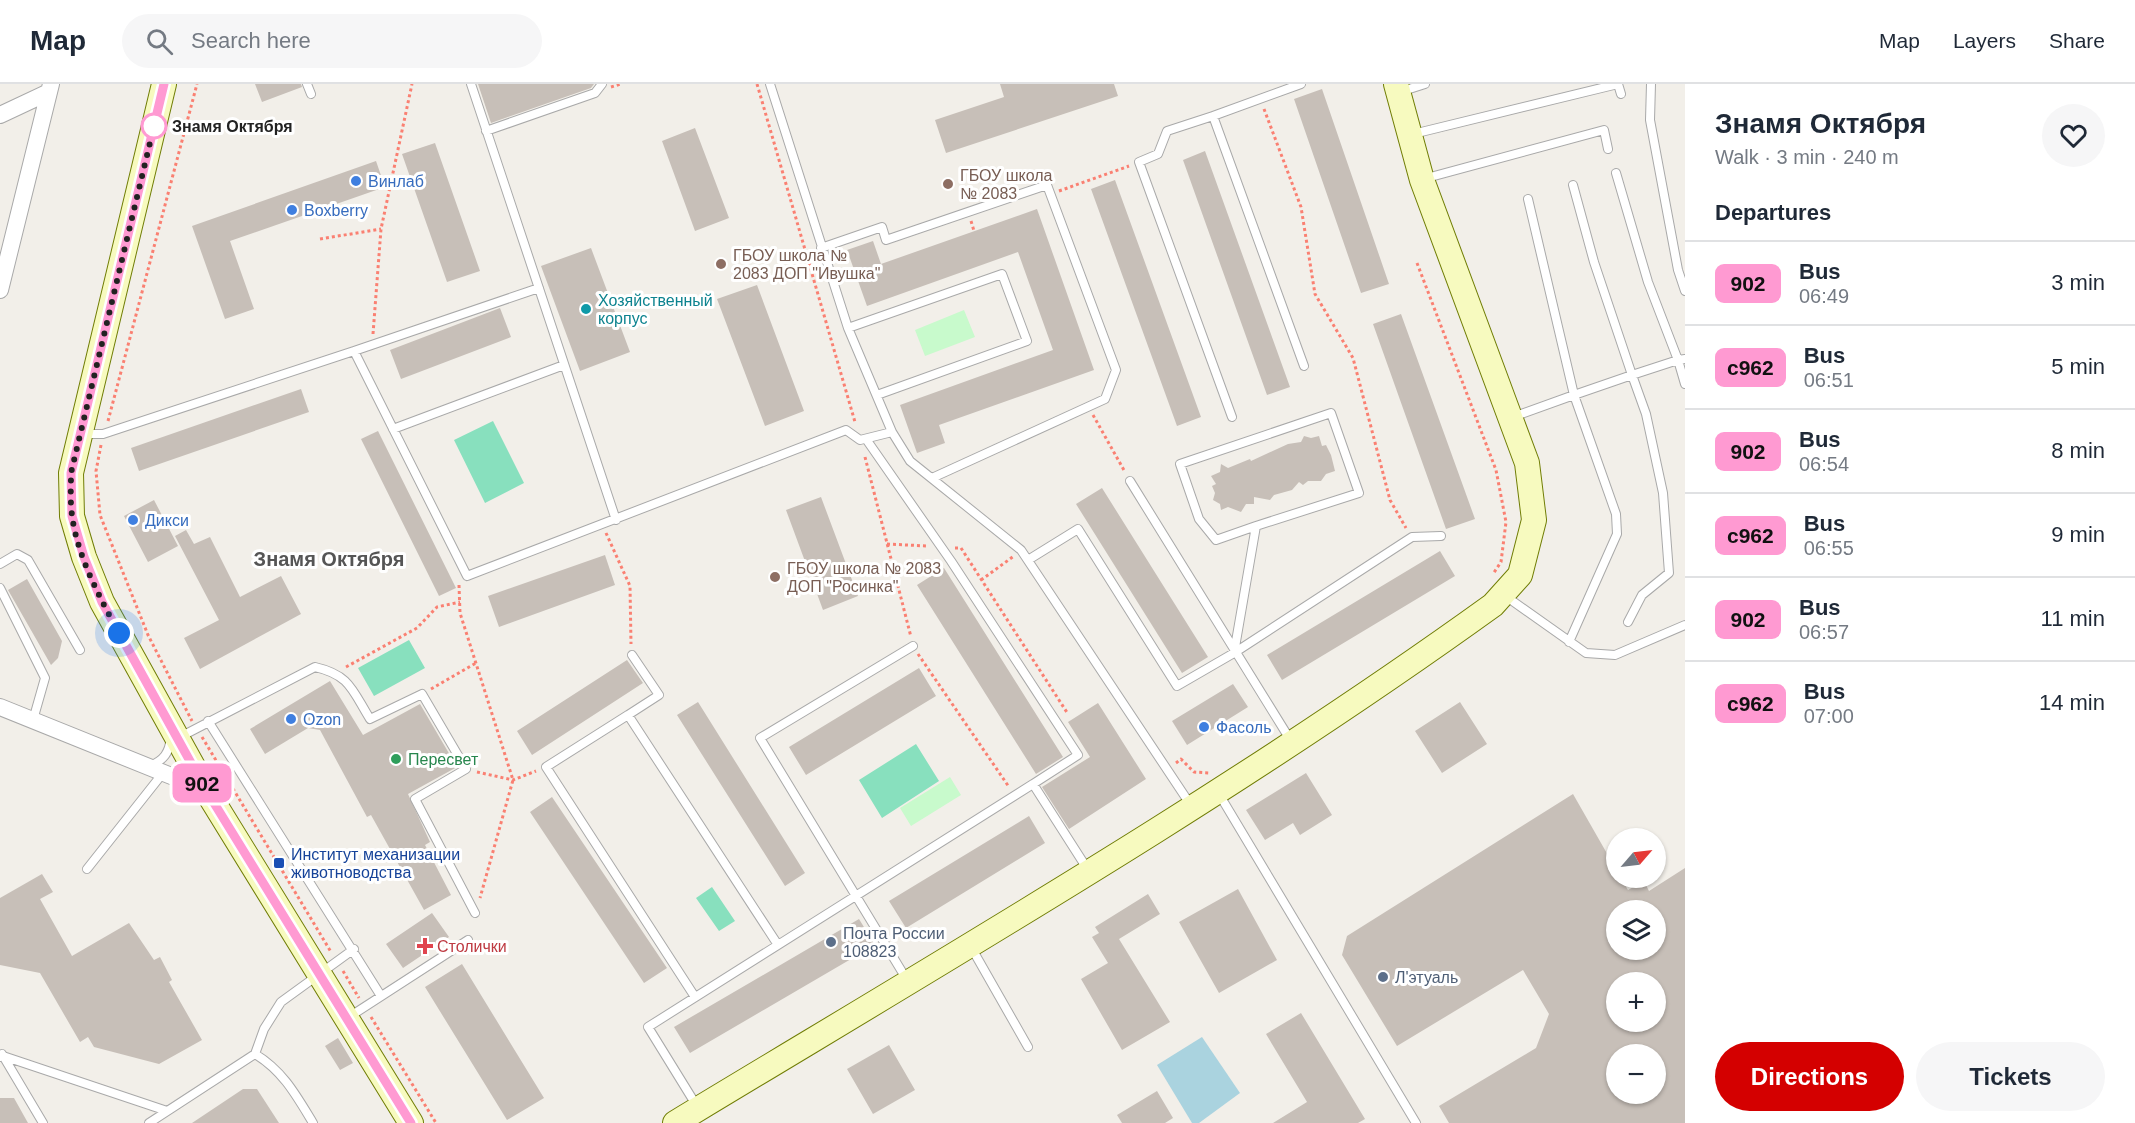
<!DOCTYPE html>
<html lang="en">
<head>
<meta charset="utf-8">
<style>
  body { margin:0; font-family:Arial,sans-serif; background:#f6f6f7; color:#1f2937; height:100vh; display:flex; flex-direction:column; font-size:22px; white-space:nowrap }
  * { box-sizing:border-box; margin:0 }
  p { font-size:20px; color:#747a83 }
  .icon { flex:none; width:33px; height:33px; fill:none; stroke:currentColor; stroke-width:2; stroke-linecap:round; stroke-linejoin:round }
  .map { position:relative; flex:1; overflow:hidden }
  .panel { display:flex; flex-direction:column; background:#fff; width:450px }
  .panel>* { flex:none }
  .badge { padding:0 12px; border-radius:9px; font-size:21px; line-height:39px }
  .needle { width:39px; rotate:62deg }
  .controls { position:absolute; left:1606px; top:744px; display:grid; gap:12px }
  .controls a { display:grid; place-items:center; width:60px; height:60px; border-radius:50%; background:#fff; box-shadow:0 2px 4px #0004; font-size:30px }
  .you { position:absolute; width:30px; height:30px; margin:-15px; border:4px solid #fff; border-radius:50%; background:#1a73e8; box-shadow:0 0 0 9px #1a73e833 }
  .map>.badge { position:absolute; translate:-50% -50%; box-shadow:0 0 0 3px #fff }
  h2 { padding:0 30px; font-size:22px; line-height:54px }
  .round { display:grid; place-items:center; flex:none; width:63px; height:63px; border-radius:32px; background:#f6f6f7 }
  .headline { display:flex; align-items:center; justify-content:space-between; height:102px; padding:0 30px }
  h1 { font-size:28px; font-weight:700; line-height:45px }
  .cta { display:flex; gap:12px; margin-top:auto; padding:12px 30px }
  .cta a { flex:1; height:69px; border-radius:36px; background:#d40000; color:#fff; font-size:24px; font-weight:700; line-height:69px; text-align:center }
  .cta a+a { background:#f6f6f7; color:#1f2937 }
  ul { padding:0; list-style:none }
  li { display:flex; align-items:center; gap:18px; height:84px; padding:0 30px; border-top:2px solid #e0e1e3 }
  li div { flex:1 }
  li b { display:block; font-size:22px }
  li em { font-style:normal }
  li .badge { min-width:66px; font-weight:700; text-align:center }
  header { display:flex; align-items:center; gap:36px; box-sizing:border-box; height:84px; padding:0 30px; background:#fff; border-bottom:2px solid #e0e1e3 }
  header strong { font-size:28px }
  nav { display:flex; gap:33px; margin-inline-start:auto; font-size:21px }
  .search { width:420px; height:54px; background:#f6f6f7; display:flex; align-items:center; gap:15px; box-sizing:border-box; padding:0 21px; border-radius:33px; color:#747a83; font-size:22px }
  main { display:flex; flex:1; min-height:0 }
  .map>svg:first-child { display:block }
  .park { fill:#c8facc }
  .pitch { fill:#88e0be }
  .water { fill:#aad3df }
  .building { fill:#c7bfb8; fill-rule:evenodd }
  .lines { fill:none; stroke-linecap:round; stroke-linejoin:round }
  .lane-casing { stroke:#a9a9a9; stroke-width:10 }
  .street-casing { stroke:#a9a9a9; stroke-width:18 }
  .secondary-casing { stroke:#707d05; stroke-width:26 }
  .path { stroke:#fa8072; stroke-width:3; stroke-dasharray:3 3; stroke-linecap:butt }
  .lane { stroke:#fff; stroke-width:8 }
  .street { stroke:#fff; stroke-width:16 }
  .secondary { stroke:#f7fabf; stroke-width:24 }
  .line-casing { stroke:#fff; stroke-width:14 }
  .line { stroke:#ff9ad2; stroke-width:9 }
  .walk { stroke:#222; stroke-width:6; stroke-dasharray:0 10.8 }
  .stop-dot { fill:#fff; stroke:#ff9ad2; stroke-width:3 }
  .shop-dot { fill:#3f7fe0; stroke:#fff; stroke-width:2 }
  .education-dot { fill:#8d6e63; stroke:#fff; stroke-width:2 }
  .culture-dot { fill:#0f9aa8; stroke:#fff; stroke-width:2 }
  .leisure-dot { fill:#2e9e5b; stroke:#fff; stroke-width:2 }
  .transit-dot { fill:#1a4fb4; stroke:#fff; stroke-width:2 }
  .service-dot { fill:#5c6f8a; stroke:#fff; stroke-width:2 }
  .health-dot { fill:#e0444e; stroke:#fff; stroke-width:2 }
  .labels { text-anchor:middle; stroke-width:6; stroke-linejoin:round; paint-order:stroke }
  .stop-label { font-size:16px; font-weight:bold; fill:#222; stroke:#fff; text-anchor:start }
  .education-label { font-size:16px; fill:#785e54; stroke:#fff; text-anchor:start }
  .shop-label { font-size:16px; fill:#366cbe; stroke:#fff; text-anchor:start }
  .culture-label { font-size:16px; fill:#0d838f; stroke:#fff; text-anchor:start }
  .leisure-label { font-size:16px; fill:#27864d; stroke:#fff; text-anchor:start }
  .transit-label { font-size:16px; fill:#164399; stroke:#fff; text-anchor:start }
  .service-label { font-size:16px; fill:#4e5e75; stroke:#fff; text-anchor:start }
  .health-label { font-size:16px; fill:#be3a42; stroke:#fff; text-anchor:start }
  .quarter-label { font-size:20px; font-weight:bold; fill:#555; stroke:#fff }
</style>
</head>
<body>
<header>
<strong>Map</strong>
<div class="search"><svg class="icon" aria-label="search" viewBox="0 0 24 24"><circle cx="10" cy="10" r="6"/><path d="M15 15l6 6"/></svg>Search here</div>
<nav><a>Map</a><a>Layers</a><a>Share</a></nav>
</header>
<main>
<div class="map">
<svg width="1685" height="1039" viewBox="0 0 1685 1039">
  <rect width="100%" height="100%" fill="#f2efe9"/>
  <path class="park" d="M 964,226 L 975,253 L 925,272 L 915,246 Z
    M 950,693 L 961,711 L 911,742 L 900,724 Z"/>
  <path class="pitch" d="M 493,337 L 524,399 L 485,419 L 454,356 Z
    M 409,556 L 425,584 L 374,612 L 358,584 Z
    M 916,660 L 939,697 L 882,734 L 859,696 Z
    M 712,803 L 735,837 L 719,847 L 696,814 Z"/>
  <path class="water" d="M 1202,953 L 1240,1009 L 1199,1039 L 1192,1039 L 1157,981 Z"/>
  <path class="building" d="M 255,0 L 301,0 L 302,3 L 262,18 Z
    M 478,0 L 594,0 L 591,4 L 491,39 Z
    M 1000,0 L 1114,0 L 1118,12 L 946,69 L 935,36 L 1004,13 Z
    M 1322,5 L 1389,200 L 1361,209 L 1294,15 Z
    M 695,44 L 729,134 L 695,147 L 662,57 Z
    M 435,59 L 480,187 L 447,198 L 402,70 Z
    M 1205,67 L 1290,303 L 1267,311 L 1183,76 Z
    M 376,77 L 385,103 L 230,157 L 254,225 L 225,235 L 192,142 Z
    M 1115,96 L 1201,333 L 1177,342 L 1091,105 Z
    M 1037,125 L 1094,286 L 939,341 L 945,359 L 917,369 L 900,321 L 1053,266 L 1018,168 L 867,222 L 847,166 L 873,157 L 881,180 Z
    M 591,164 L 630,268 L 580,287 L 541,182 Z
    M 757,201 L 804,327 L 765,342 L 717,215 Z
    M 500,224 L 511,253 L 401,295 L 390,266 Z
    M 1401,230 L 1475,435 L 1446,445 L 1373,240 Z
    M 301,305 L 309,328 L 139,387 L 131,364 Z
    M 378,347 L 456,504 L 439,512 L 361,355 Z
    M 1304,352 L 1311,354 L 1319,352 L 1322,362 L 1326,361 L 1331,371 L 1335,387 L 1326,390 L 1321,397 L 1308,397 L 1303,401 L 1299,398 L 1292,406 L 1274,411 L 1270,416 L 1254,413 L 1254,420 L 1246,420 L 1241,428 L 1228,423 L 1221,426 L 1220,420 L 1213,416 L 1215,409 L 1212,402 L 1216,400 L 1211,392 L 1220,388 L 1221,380 L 1228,384 L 1250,375 L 1251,377 L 1288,360 L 1301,358 Z
    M 1102,404 L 1208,573 L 1182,589 L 1076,420 Z
    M 821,413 L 858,512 L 823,526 L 786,426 Z
    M 154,416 L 178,462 L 148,478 L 124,432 Z
    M 186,446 L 194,460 L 210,453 L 240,513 L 281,492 L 301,530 L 200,585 L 184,554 L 219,536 L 175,452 Z
    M 1440,467 L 1455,492 L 1282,596 L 1267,571 Z
    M 605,471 L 615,501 L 499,543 L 488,512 Z
    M 944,484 L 1063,673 L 1036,690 L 917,501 Z
    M 27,495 L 62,557 L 58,574 L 51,581 L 8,506 Z
    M 627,576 L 643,599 L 532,671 L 517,647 Z
    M 919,584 L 936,612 L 806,691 L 789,663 Z
    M 330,597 L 363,651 L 420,620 L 457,683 L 408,710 L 430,758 L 425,761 L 451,811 L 424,826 L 371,731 L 367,733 L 320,646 L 308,644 L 265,670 L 250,645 Z
    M 1233,600 L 1248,623 L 1187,661 L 1172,637 Z
    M 698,618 L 805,789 L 785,802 L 677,631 Z
    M 1460,618 L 1487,660 L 1442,689 L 1415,647 Z
    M 1098,619 L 1146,695 L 1069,745 L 1042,703 L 1090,673 L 1068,638 Z
    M 1306,689 L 1332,731 L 1300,751 L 1293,739 L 1265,756 L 1246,726 Z
    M 1573,710 L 1617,787 L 1617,794 L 1621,794 L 1628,806 L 1644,797 L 1649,807 L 1685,784 L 1685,1039 L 1449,1039 L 1439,1022 L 1536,964 L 1549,930 L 1523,886 L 1397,962 L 1342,871 L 1347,852 ZM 1617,826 L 1656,826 L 1656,866 L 1617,866 ZM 1617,898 L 1656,898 L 1656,938 L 1617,938 ZM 1617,970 L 1656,970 L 1656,1010 L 1617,1010 Z
    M 552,713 L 667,884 L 644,899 L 530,728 Z
    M 1029,732 L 1045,759 L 906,844 L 889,817 Z
    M 42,790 L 53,808 L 40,815 L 72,872 L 129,839 L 154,876 L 160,873 L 172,896 L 169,898 L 202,956 L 159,980 L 94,963 L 88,953 L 80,958 L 40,889 L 0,881 L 0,814 Z
    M 1238,805 L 1277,876 L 1219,909 L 1179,838 Z
    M 1148,810 L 1160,830 L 1119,855 L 1170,938 L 1122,966 L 1081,895 L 1108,879 L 1092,853 L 1099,849 L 1095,843 Z
    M 432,829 L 449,853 L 403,884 L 386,860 Z
    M 859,835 L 875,861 L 690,969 L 674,943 Z
    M 462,880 L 544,1014 L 507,1036 L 425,903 Z
    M 1301,929 L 1365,1035 L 1358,1039 L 1273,1039 L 1307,1018 L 1266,950 Z
    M 338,954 L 353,979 L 340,986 L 325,962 Z
    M 889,961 L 915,1006 L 873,1030 L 847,985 Z
    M 243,1005 L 257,1005 L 279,1039 L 192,1039 Z
    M 1157,1007 L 1173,1034 L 1165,1039 L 1122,1039 L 1117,1031 Z
    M 0,1014 L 14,1014 L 28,1039 L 0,1039 Z"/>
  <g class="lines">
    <g class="lane-casing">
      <path id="lane" d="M 307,0 L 311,10
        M 471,0 L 616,436
        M 770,0 L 848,244 L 892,348 L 910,377 L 1021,466 L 1192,723
        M 1301,0 L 1213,32 L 1304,282
        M 1651,0 L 1650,36 L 1678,186 L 1685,207
        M 1400,8 L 1425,0
        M 1213,32 L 1167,47 L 1158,70 L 1139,78 L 1232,333
        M 486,47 L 595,9 L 602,0
        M 1413,50 L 1618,0 L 1621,10
        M 1616,89 L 1648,198 L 1678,276 L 1685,275
        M 1423,95 L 1604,46 L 1608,65
        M 1573,101 L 1594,178 L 1632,291 L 1678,276 L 1685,300
        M 1528,115 L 1574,311 L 1632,291 L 1646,330 L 1663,409 L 1669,489 L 1642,511 L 1628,538
        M 821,164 L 882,143 L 886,156 L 1047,101 L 1116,286 L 1105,315 L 932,394
        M 848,244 L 1002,190 L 1027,257 L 877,311
        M 354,267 L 539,204
        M 1513,333 L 1574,311 L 1616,430 L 1617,450 L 1569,558
        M 393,345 L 564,281
        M 82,350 L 103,350 L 354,267 L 467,492 L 846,346 L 860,356 L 892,348
        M 866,355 L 951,477 L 1078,671 L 1033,700
        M 1130,397 L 1291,657
        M 1028,476 L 1078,445 L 1177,602 L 1234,569 L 1256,442 L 1359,409 L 1331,329 L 1180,380 L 1199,435 L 1216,456 L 1256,442
        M 0,480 L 17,470 L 28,476 L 80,566
        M 0,504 L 45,594 L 33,636
        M 1504,511 L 1586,569 L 1615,571 L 1685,541
        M 1234,569 L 1412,453 L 1441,452
        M 628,631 L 659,611 L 632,571
        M 208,637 L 381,912
        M 180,653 L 315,583 C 350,591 352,606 370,635 L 422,610 L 466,685 L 415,715 L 475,829
        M 150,682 C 164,676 169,669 171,654
        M 1219,710 L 1416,1039
        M 87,785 L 163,689
        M 971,863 L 1028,963
        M 907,896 L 760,654 L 913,562
        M 695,913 L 546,683 L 628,631 L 778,861
        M 349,933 L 468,856
        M 2,970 L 43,1039
        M 255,970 C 283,987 296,1011 313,1039
        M 0,973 L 3,972 L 167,1027
        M 698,1024 L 648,943 L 1033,700 L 1088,786
        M 149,1039 L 255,970 L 264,945 L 281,918 L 354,865"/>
    </g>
    <g class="street-casing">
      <path id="street" d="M 0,31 L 49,8
        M 0,206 L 51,0
        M 0,623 L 206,706"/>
    </g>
    <g class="secondary-casing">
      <path id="secondary" d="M 164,0 L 71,389 L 72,432 L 84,473 L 102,518 L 206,706 L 411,1039
        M 675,1039 C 951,872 1231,710 1493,521 L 1520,491 L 1534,436 L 1527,379 L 1422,96 L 1396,0"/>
    </g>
    <path class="path" d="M 757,0 L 855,338
      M 611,3 L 621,0
      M 1264,25 L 1301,123 L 1315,210 L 1353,274 L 1390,416 L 1406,444
      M 1059,107 L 1129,82
      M 971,137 L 974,147
      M 320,155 L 381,145
      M 1417,179 L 1496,386 L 1506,438 L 1501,478 L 1493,490
      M 373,250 L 381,145 L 412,0
      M 1093,331 L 1125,388
      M 108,337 L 197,0
      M 101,361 L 96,387 L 100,431 L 148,551 L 192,637
      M 865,373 L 911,553
      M 606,449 L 630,502 L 631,560
      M 887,460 L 927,462
      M 955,464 L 961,464 L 1068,630
      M 981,496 L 1014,472
      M 459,501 L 460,529 L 513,696 L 480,814
      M 918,570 L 1009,703
      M 346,583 L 417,544 L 437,523 L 460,518
      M 431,605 L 476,579
      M 202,653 L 331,868
      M 1176,679 L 1181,675 L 1194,688 L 1210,689
      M 477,688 L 513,696 L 536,687
      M 343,887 L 359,914
      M 371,933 L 436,1039"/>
    <use href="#lane" class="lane"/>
    <use href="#street" class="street"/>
    <use href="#secondary" class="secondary"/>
  </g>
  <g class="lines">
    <g class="line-casing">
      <path id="line" d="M 164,0 L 71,389 L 72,432 L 84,473 L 102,518 L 206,706 L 411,1039"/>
    </g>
    <use href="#line" class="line"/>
    <path class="walk" d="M 119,549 C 100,514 77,472 72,431 C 70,418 71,402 71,389 L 154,42"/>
  </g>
  <circle class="stop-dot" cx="154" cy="42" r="12"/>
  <g class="shop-dot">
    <circle cx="356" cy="97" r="6"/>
    <circle cx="292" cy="126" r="6"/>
    <circle cx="133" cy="436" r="6"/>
    <circle cx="291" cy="635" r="6"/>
    <circle cx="1204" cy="643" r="6"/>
  </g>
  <g class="education-dot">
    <circle cx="948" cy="100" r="6"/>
    <circle cx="721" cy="180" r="6"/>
    <circle cx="775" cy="493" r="6"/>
  </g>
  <circle class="culture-dot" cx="586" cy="225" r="6"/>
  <circle class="leisure-dot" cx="396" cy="675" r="6"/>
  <rect class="transit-dot" x="273" y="773" width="12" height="12" rx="3"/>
  <g class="service-dot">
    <circle cx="831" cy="858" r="6"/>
    <circle cx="1383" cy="893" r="6"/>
  </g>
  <path class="health-dot" d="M422 853h6v6h6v6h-6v6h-6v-6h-6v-6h6z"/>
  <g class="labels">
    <g class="stop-label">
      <text x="172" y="48">Знамя Октября</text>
    </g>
    <g class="education-label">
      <text x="960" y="97">ГБОУ школа<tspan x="960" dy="18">№ 2083</tspan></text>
      <text x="733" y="177">ГБОУ школа №<tspan x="733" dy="18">2083 ДОП "Ивушка"</tspan></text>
      <text x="787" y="490">ГБОУ школа № 2083<tspan x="787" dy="18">ДОП "Росинка"</tspan></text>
    </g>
    <g class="shop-label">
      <text x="368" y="103">Винлаб</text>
      <text x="304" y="132">Boxberry</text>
      <text x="145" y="442">Дикси</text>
      <text x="303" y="641">Ozon</text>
      <text x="1216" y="649">Фасоль</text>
    </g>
    <g class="culture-label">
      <text x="598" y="222">Хозяйственный<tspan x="598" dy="18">корпус</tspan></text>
    </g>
    <g class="leisure-label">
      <text x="408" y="681">Пересвет</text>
    </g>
    <g class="transit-label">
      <text x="291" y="776">Институт механизации<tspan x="291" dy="18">животноводства</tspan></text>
    </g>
    <g class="service-label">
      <text x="843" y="855">Почта России<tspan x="843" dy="18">108823</tspan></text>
      <text x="1395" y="899">Л'этуаль</text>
    </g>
    <g class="health-label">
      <text x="437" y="868">Столички</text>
    </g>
    <g class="quarter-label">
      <text x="329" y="482">Знамя Октября</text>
    </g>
  </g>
</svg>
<div class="controls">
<a><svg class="needle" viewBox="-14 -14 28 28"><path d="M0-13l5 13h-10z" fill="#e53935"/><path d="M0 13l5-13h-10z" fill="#747a83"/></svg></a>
<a><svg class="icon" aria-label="layers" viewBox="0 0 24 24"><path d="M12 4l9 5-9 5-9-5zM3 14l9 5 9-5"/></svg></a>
<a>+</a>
<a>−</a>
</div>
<div class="you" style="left:119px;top:549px"></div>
<b class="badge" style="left:202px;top:699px;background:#ff9ad2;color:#111">902</b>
</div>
<section class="panel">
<div class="headline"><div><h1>Знамя Октября</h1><p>Walk · 3 min · 240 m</p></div><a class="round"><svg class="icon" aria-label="heart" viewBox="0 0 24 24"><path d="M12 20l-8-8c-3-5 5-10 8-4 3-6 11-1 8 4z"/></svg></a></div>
<h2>Departures</h2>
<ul>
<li><span class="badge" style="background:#ff9ad2;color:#111">902</span><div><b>Bus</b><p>06:49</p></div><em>3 min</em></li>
<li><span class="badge" style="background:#ff9ad2;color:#111">с962</span><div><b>Bus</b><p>06:51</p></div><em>5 min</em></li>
<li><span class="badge" style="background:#ff9ad2;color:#111">902</span><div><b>Bus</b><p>06:54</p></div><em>8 min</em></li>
<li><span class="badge" style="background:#ff9ad2;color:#111">с962</span><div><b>Bus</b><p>06:55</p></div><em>9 min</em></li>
<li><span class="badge" style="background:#ff9ad2;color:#111">902</span><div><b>Bus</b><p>06:57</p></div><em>11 min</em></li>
<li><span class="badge" style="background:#ff9ad2;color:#111">с962</span><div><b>Bus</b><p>07:00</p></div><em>14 min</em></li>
</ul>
<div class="cta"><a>Directions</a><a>Tickets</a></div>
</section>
</main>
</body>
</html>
